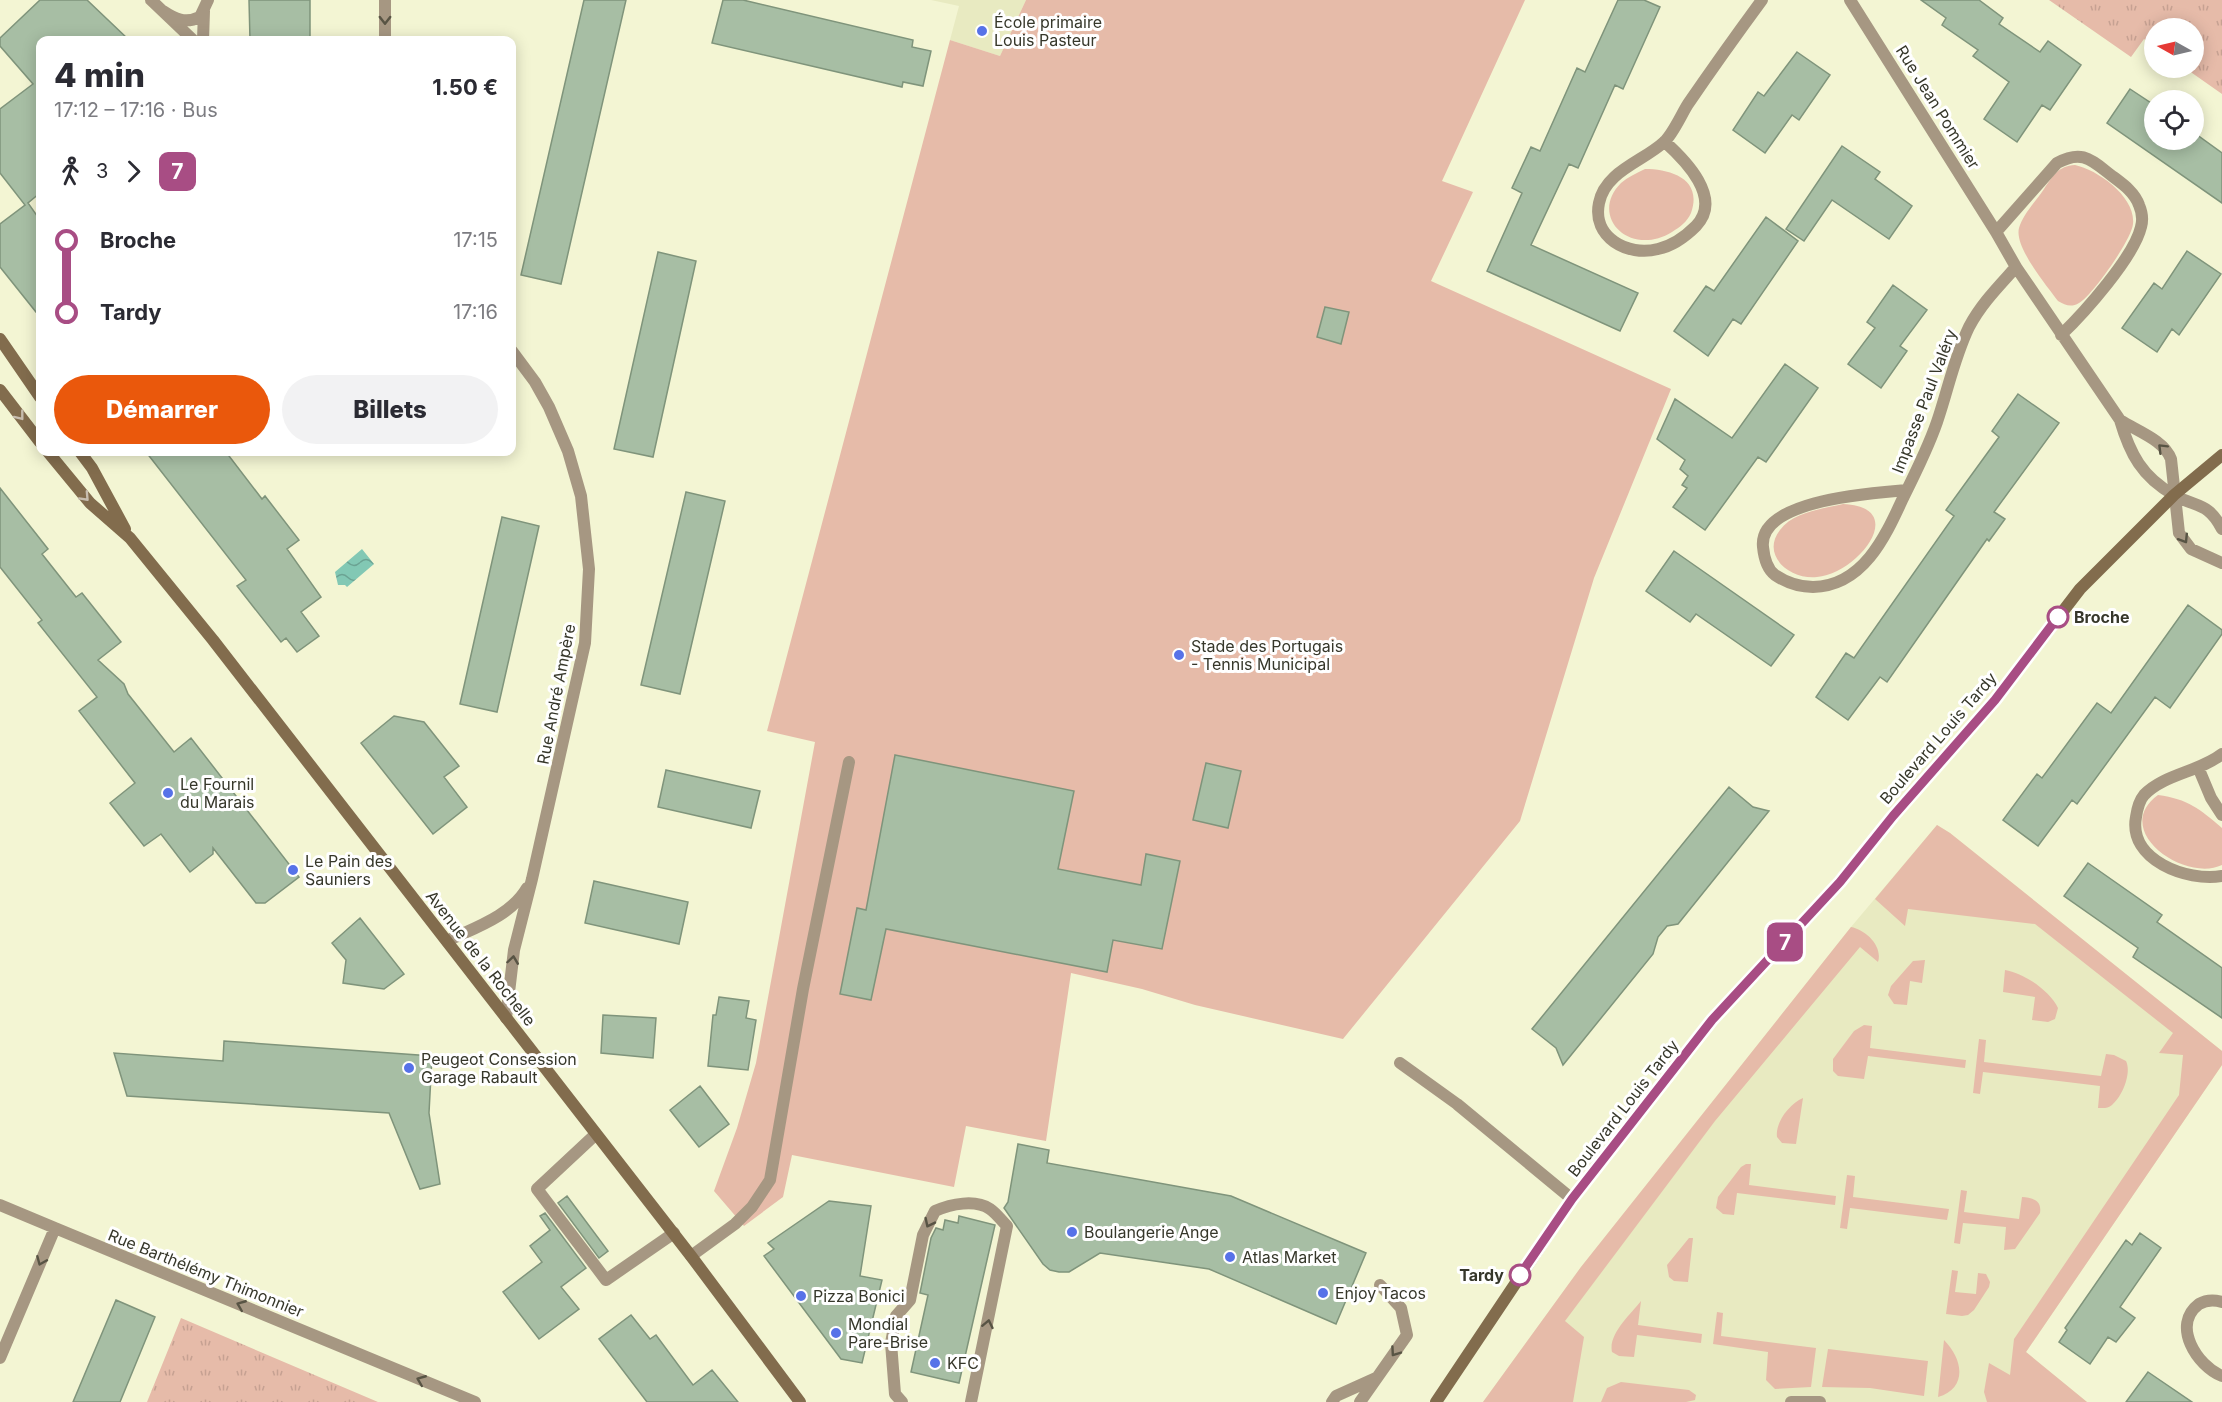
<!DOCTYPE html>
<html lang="fr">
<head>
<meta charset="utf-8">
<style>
  body { margin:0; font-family:Inter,sans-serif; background:#f2f2f3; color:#2b2b33; height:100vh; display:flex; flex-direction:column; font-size:22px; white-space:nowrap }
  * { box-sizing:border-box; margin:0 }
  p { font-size:20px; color:#7c7c81 }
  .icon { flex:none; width:33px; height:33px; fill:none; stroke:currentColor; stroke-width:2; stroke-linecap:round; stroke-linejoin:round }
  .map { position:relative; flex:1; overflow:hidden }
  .side { position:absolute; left:36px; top:36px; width:480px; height:420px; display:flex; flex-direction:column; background:#fff; border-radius:12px; box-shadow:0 3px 15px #0003 }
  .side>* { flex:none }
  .badge { padding:0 12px; border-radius:9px; font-size:21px; line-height:39px }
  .needle { width:39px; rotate:278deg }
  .controls { position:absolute; left:2144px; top:18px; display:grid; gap:12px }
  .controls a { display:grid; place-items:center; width:60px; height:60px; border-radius:50%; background:#fff; box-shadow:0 3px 15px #0003; font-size:30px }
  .map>.badge { position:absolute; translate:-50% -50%; box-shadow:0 0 0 3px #fff }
  .legs { display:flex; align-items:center; gap:9px; height:66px; padding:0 18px; font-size:20px }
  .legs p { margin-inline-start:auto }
  .headline { display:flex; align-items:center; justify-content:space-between; height:102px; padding:0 18px }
  h1 { font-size:33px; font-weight:800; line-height:45px }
  .primary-button { display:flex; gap:12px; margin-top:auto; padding:12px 18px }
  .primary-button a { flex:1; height:69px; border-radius:36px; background:#ea580c; color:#fff; font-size:24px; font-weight:800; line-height:69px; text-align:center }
  .primary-button a+a { background:#f2f2f3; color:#2b2b33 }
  ul { padding:0 18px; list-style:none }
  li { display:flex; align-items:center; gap:21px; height:72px; font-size:22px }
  li i { display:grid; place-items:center; width:9px; height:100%; margin:0 8px; background:currentColor }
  li i::after { content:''; width:15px; height:15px; margin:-8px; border:4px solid; border-radius:50%; background:#fff }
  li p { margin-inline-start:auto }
  li:first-child i { background:linear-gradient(#0000 50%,currentColor 0) }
  li:last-child i { background:linear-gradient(currentColor 50%,#0000 0) }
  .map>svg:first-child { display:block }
  .built { fill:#e8eac1 }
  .grass { fill:#e6bba9 }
  .park { fill:url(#park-tufts) }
  .water { fill:url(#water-waves) }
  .building { fill:#a7bea4; stroke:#7f947b; stroke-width:1.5 }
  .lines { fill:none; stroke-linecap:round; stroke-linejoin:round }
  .lane { stroke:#a69782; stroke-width:12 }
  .street { stroke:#a69782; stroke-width:12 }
  .secondary { stroke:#826c4d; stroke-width:12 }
  .oneway { stroke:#585444 }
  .oneway2 { stroke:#c7bdaf }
  .line-1-casing { stroke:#fff; stroke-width:14 }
  .line-1 { stroke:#a84d84; stroke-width:9 }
  .poi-dot { fill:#5772e8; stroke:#fff; stroke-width:2 }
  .stop-1-dot { fill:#fff; stroke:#a84d84; stroke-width:3 }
  .labels { text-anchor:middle; stroke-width:6; stroke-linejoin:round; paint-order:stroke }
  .poi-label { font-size:16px; fill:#36372a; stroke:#fff; text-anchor:start }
  .street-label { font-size:16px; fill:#36372a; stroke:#fff }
  .stop-label { font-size:16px; font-weight:bold; fill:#36372a; stroke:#fff; text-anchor:start }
</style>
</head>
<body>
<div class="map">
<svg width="2222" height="1402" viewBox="0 0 2222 1402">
  <defs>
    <pattern id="park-tufts" width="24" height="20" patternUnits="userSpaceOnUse" patternTransform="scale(1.5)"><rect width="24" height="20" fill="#e6bba9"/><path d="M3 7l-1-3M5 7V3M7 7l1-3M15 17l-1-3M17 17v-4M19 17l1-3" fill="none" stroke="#c6a192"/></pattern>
    <pattern id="water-waves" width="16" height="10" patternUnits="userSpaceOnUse" patternTransform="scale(1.5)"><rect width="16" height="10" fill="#82c8b4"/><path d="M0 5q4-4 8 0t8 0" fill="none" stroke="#6ba393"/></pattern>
  </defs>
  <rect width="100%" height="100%" fill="#f3f5d3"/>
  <path class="built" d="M 931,0 L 1026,0 L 1000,56 L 950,40 L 959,6 Z
    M 1937,825 L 1950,833 L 2222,1051 L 2222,1065 L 2026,1352 L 2087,1402 L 1483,1402 L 1581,1267 L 1851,927 Z"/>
  <path class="grass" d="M 1026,0 L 1525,0 L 1442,181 L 1473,192 L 1431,281 L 1671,389 L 1594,578 L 1520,821 L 1343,1039 L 1195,1005 L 1142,989 L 1071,973 L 1046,1141 L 966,1126 L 954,1187 L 792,1155 L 783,1197 L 744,1226 L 714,1191 L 737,1128 L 756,1063 L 815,742 L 767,731 L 950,40 L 1000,56 Z
    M 2075,165 C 2098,170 2136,197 2133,224 C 2132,239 2092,296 2079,303 C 2071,308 2065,305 2058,301 C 2047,286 2014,247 2019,228 C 2023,214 2036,201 2044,189 C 2053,176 2058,166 2075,165 Z
    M 1645,169 C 1671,169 1703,179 1691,213 C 1687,222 1680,227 1672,232 C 1630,258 1588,216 1621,183 C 1628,177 1637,173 1645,169 Z
    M 1843,504 C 1911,507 1857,574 1817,577 C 1791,580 1760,556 1780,530 C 1793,512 1822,509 1843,504 Z
    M 2158,795 C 2188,799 2200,809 2222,828 L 2222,865 C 2184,883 2110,830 2158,795 Z
    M 1937,825 L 1950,833 L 2222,1051 L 2222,1065 L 2026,1352 L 2087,1402 L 1987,1402 L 1984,1392 L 1989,1363 L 2010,1375 L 2014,1339 L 2179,1095 L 2183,1055 L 2159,1053 L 2173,1033 L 2035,924 L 1908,909 L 1905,926 L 1875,899 Z
    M 1851,927 C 1866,930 1883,946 1878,962 L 1860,947 L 1715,1121 L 1565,1321 L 1584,1337 L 1573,1402 L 1483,1402 L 1581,1267 Z
    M 1925,960 L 1922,983 L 1910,981 L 1907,1005 L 1894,1004 L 1888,995 L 1891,986 L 1913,961 Z
    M 2005,970 C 2024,973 2050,991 2058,1008 L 2055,1019 L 2048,1022 L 2032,1020 L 2035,997 L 2003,992 Z
    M 1864,1025 L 1872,1026 L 1870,1048 L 1966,1060 L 1965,1068 L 1868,1056 L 1864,1079 L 1838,1076 L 1833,1071 L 1833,1059 L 1854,1031 Z
    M 1979,1039 L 1986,1040 L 1984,1062 L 2101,1076 L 2106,1054 L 2114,1055 L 2126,1061 C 2132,1073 2122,1097 2112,1105 C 2108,1109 2102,1108 2098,1108 L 2100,1086 L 1983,1072 L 1980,1094 L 1973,1093 Z
    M 1803,1098 L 1796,1144 L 1782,1143 L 1777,1137 C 1775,1123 1789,1104 1803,1098 Z
    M 1746,1164 L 1751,1164 L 1749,1185 L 1836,1196 L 1835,1205 L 1737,1193 L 1734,1215 L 1723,1214 L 1716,1208 L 1718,1197 L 1741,1167 Z
    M 1847,1175 L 1855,1176 L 1853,1197 L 1949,1209 L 1947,1220 L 1850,1208 L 1847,1229 L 1840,1228 Z
    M 1961,1190 L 1967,1191 L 1964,1212 L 2019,1219 L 2022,1197 C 2033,1198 2042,1200 2040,1213 L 2015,1249 L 2004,1250 L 2006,1227 L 1963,1223 L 1960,1244 L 1954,1243 Z
    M 1689,1238 L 1693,1238 L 1688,1282 L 1674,1281 L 1669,1277 L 1667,1265 Z
    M 1952,1270 L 1958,1271 L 1955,1292 L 1976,1294 L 1978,1273 L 1986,1274 L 1990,1282 L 1989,1287 L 1974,1310 L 1968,1315 L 1962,1316 L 1946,1314 Z
    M 1641,1301 L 1638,1325 L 1702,1334 L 1701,1343 L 1637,1335 L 1634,1357 L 1619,1356 L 1612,1352 C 1608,1334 1631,1314 1641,1301 Z
    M 1717,1312 L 1723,1313 L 1721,1336 L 1816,1348 L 1811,1387 L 1775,1389 L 1766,1380 L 1768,1352 L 1713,1344 Z
    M 1944,1340 C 1963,1359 1968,1388 1938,1397 Z
    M 1828,1349 L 1928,1361 L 1924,1396 L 1870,1388 L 1822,1387 Z
    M 1621,1382 L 1689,1390 L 1696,1395 L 1695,1400 L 1686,1402 L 1601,1402 L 1607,1388 Z"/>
  <path class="park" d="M 2049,0 L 2222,0 L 2222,94 L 2185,68 L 2193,68 L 2193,28 L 2154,28 L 2154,46 L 2144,39 L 2131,57 Z
    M 181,1318 L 378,1402 L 147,1402 Z"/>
  <path class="water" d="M 362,549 L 374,564 L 347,587 L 345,585 L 338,585 L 335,572 Z"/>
  <path class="building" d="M 40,0 L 87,0 L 129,40 L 40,40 L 40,193 L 28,203 L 40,220 L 40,317 L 0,267 L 0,224 L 25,205 L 0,173 L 0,109 L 33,84 L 0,46 L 0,38 Z
    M 249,0 L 310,0 L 310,40 L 250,40 Z
    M 584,0 L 626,0 L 561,284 L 521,275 Z
    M 723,0 L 743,0 L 913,40 L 912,47 L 931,51 L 923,86 L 903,82 L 902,87 L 712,43 Z
    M 1618,0 L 1644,0 L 1660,7 L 1623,89 L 1615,85 L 1578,168 L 1569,164 L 1531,245 L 1638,293 L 1620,331 L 1487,271 L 1522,193 L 1512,188 L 1531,147 L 1540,151 L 1577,68 L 1585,72 Z
    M 1921,0 L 1979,0 L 2003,18 L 1999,24 L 2040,52 L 2048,41 L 2081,65 L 2050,110 L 2042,105 L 2017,142 L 1984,119 L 2009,82 L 1973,56 L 1978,50 L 1942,25 L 1946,18 Z
    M 1797,52 L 1830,75 L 1799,120 L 1792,115 L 1765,153 L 1733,130 L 1758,92 L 1764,96 Z
    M 2130,89 L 2154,105 L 2154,140 L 2193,140 L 2193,132 L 2222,153 L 2222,203 L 2107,123 Z
    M 1842,146 L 1880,172 L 1875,179 L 1912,206 L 1889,239 L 1832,200 L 1804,241 L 1786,229 Z
    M 1766,217 L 1798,241 L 1741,324 L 1733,319 L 1708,356 L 1674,331 L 1706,286 L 1714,291 Z
    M 2187,251 L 2221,274 L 2179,335 L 2172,329 L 2157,352 L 2122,328 L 2154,283 L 2162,289 Z
    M 658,252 L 696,261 L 653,457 L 614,449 Z
    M 1893,285 L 1927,310 L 1900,346 L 1907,351 L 1881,388 L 1848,364 L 1875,328 L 1867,322 Z
    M 1325,307 L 1349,312 L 1341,344 L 1317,337 Z
    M 1785,364 L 1818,388 L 1766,462 L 1758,457 L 1705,530 L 1673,507 L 1687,488 L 1682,485 L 1688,476 L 1680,469 L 1685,460 L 1657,439 L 1675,399 L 1732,438 Z
    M 2018,394 L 2059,423 L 1994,512 L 2005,519 L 1989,541 L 1987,539 L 1887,682 L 1880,677 L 1848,720 L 1816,697 L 1846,653 L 1854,658 L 1954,516 L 1946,510 L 1999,437 L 1992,431 Z
    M 146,452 L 226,452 L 262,499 L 265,496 L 299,540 L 287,549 L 321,597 L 301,612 L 319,636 L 297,652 L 286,638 L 281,642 L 237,586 L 246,580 Z
    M 0,488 L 48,549 L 42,554 L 76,597 L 82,593 L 121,642 L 98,660 L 124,684 L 128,694 L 174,752 L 191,738 L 299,877 L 265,903 L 256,903 L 213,848 L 213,854 L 190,872 L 161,834 L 144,846 L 110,803 L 135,783 L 79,711 L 97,697 L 38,623 L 42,620 L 0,567 Z
    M 686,492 L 725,501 L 680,694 L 641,685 Z
    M 502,517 L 539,526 L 497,712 L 460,704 Z
    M 1674,551 L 1794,635 L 1771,666 L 1696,614 L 1690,622 L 1646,591 Z
    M 2188,605 L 2222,630 L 2222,634 L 2170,708 L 2155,697 L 2077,804 L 2072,800 L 2038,846 L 2003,820 L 2037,774 L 2042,778 L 2097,703 L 2111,713 Z
    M 394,716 L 424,722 L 459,766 L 444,777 L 467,807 L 433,834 L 361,743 Z
    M 895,755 L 1074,791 L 1058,869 L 1141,885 L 1146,854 L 1180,861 L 1162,949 L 1113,940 L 1107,972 L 886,929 L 871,1000 L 840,994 L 857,908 L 866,910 Z
    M 1206,763 L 1241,771 L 1228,828 L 1193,820 Z
    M 666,770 L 760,791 L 751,828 L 658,807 Z
    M 1729,787 L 1753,807 L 1769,811 L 1678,924 L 1667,926 L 1658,937 L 1653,954 L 1563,1065 L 1556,1048 L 1532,1029 Z
    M 2088,863 L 2162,915 L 2157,922 L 2222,968 L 2222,1018 L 2133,957 L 2138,948 L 2064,896 Z
    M 594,881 L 688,902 L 679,944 L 585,923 Z
    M 360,918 L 404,974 L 384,989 L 343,983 L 346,960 L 332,943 Z
    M 719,997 L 749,1001 L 746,1018 L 756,1020 L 748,1070 L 708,1066 L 713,1015 L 716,1015 Z
    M 603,1015 L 656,1018 L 653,1058 L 601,1053 Z
    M 224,1041 L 432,1056 L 429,1113 L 440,1184 L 420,1189 L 389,1113 L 127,1096 L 114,1053 L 223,1061 Z
    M 700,1086 L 729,1124 L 699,1147 L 670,1110 Z
    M 1018,1144 L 1049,1150 L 1047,1163 L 1231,1196 L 1366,1253 L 1336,1324 L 1209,1269 L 1100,1253 L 1069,1272 L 1059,1272 L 1050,1270 L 1043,1264 L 1004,1208 L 1008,1202 Z
    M 567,1196 L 608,1251 L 599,1258 L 558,1203 Z
    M 829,1201 L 871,1206 L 860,1276 L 882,1280 L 862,1363 L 841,1359 L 764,1256 L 774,1249 L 768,1243 Z
    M 545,1213 L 586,1268 L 561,1287 L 579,1309 L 539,1339 L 503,1292 L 542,1262 L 530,1246 L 550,1230 L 540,1216 Z
    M 959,1216 L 995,1225 L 959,1383 L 911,1372 L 928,1295 L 920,1293 L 931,1238 L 936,1228 L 943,1230 L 945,1220 L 958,1223 Z
    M 2140,1233 L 2161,1248 L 2120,1307 L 2135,1318 L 2116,1342 L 2108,1337 L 2090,1364 L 2059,1342 L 2067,1330 L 2065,1328 L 2126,1240 L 2132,1245 Z
    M 116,1300 L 155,1317 L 120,1402 L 73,1402 Z
    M 631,1315 L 650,1339 L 656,1335 L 693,1385 L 712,1370 L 738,1402 L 647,1402 L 599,1339 Z
    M 2148,1372 L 2192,1402 L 2126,1402 Z"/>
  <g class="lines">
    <path class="lane" d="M 1400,1063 L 1457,1104 L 1572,1199
      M 596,1134 L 537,1189 L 606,1280 L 674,1233
      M 691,1256 L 735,1224 L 752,1207 L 770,1180 L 803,989 L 849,762
      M 902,1402 L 895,1394 L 891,1343 L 896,1316 L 910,1300 L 923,1235 L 935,1211 C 951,1204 975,1199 990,1209 C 996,1213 1002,1221 1007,1226 L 971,1402
      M 1332,1402 L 1336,1396 L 1376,1378
      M 1360,1402 L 1407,1335 L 1401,1308 L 1380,1285
      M 1791,1402 L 1820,1402"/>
    <path class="street" d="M 151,0 L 193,40
      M 1850,0 L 1996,232 L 2016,267 L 2120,420 C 2130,454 2142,477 2174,495 C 2197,508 2208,502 2222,529
      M 163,11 C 175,19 185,24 200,17 L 208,0
      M 203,40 L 204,11
      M 385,40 L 385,0
      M 1665,142 C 1685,160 1723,198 1696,226 C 1686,236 1672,246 1658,249 C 1627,257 1592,237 1599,203 C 1605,171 1644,161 1664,142 C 1673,134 1681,115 1688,104 C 1712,69 1737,34 1762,0
      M 1996,232 L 2057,163 C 2079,151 2089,157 2107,172 C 2118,181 2134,190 2139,205 C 2142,212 2143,220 2141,227 C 2134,257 2084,313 2061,335
      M 2120,420 C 2137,431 2164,440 2171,459 L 2179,533 L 2191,549 L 2222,563
      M 1907,490 C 1875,493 1758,499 1763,547 C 1764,557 1767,569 1775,575 C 1787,583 1799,587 1813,587 C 1864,586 1886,535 1904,496 C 1916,472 1928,448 1937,422 C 1948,390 1954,358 1969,327 C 1981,304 1999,286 2016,267
      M 2222,754 C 2199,772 2164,774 2144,795 C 2139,801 2137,810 2136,817 C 2128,860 2187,882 2222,876
      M 2198,767 L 2211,798 L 2222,815
      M 447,941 C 474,928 511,916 527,888
      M 506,1018 L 514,950 L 532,879 L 585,643 L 589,569 L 581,496 L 568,451 L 549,407 L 535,382 L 512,351
      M 0,1205 L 55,1228
      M 2222,1302 C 2215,1300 2206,1300 2199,1304 C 2171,1325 2197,1366 2222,1376
      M 0,1358 L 55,1228 L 475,1402"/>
    <path class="secondary" d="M 0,339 L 40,397
      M 0,390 L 40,442
      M 48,452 L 90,503 L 130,538 L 213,640 L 691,1256 L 800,1402
      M 80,452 L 92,468 L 125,529
      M 1436,1402 L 1572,1199 L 1712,1020 L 1827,897 L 1893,816 L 1995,700 L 2080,589 L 2174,495 L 2222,455"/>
  </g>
  <defs><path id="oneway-chevron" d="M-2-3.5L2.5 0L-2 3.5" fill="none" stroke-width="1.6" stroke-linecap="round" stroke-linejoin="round" transform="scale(1.5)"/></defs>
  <g class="oneway">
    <use href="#oneway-chevron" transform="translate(385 20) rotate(90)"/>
    <use href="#oneway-chevron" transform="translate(2162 448) rotate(-135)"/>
    <use href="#oneway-chevron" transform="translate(2184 539) rotate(58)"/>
    <use href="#oneway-chevron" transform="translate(513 960) rotate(-82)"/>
    <use href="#oneway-chevron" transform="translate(929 1223) rotate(116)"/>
    <use href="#oneway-chevron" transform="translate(41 1261) rotate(113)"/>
    <use href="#oneway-chevron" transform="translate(241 1305) rotate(-158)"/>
    <use href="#oneway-chevron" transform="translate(988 1324) rotate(-78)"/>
    <use href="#oneway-chevron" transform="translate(1395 1352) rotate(125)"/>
    <use href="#oneway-chevron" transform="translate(421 1380) rotate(-158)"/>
  </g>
  <g class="oneway2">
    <use href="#oneway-chevron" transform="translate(20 416) rotate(52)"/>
    <use href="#oneway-chevron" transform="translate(85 497) rotate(47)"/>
  </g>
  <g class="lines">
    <g class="line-1-casing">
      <path id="line-1" d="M 1520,1275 L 1572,1199 L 1712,1020 L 1840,882 L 1893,816 L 1995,700 L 2058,617"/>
    </g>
    <use href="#line-1" class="line-1"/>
  </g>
  <g class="poi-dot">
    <circle cx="982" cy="31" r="6"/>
    <circle cx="1179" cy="655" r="6"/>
    <circle cx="168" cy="793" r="6"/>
    <circle cx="293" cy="870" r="6"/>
    <circle cx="409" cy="1068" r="6"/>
    <circle cx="1072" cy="1232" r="6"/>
    <circle cx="1230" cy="1257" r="6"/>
    <circle cx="1323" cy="1293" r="6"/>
    <circle cx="801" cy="1296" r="6"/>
    <circle cx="836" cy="1333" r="6"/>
    <circle cx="935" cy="1363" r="6"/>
  </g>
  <g class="stop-1-dot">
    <circle cx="2058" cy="617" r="10"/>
    <circle cx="1520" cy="1275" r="10"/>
  </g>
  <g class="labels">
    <g class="poi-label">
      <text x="994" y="28">École primaire<tspan x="994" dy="18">Louis Pasteur</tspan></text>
      <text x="1191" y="652">Stade des Portugais<tspan x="1191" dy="18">- Tennis Municipal</tspan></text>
      <text x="180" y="790">Le Fournil<tspan x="180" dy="18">du Marais</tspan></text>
      <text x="305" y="867">Le Pain des<tspan x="305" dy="18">Sauniers</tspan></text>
      <text x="421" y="1065">Peugeot Consession<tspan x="421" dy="18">Garage Rabault</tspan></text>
      <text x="1084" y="1238">Boulangerie Ange</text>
      <text x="1242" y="1263">Atlas Market</text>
      <text x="1335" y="1299">Enjoy Tacos</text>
      <text x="813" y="1302">Pizza Bonici</text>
      <text x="848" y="1330">Mondial<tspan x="848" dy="18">Pare-Brise</tspan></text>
      <text x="947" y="1369">KFC</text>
    </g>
    <g class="street-label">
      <text transform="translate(1938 107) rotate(58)" y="6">Rue Jean Pommier</text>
      <text transform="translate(1924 401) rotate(-69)" y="6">Impasse Paul Valéry</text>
      <text transform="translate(556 694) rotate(-79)" y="6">Rue André Ampère</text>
      <text transform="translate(1938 738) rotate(-49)" y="6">Boulevard Louis Tardy</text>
      <text transform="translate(481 958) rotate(52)" y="6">Avenue de la Rochelle</text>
      <text transform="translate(1623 1108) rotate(-52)" y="6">Boulevard Louis Tardy</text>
      <text transform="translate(206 1273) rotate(22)" y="6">Rue Barthélémy Thimonnier</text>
    </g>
    <g class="stop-label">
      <text x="2074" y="623">Broche</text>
      <text x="1504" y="1281" text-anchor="end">Tardy</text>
    </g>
  </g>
</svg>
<div class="controls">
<a><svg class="needle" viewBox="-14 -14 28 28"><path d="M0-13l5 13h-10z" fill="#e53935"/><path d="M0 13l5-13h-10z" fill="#7c7c81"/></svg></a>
<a><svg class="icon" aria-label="locate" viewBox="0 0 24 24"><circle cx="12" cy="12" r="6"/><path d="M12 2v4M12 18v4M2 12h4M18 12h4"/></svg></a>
</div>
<b class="badge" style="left:1785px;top:942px;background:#a84d84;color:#fff">7</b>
<section class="side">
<div class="headline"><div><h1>4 min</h1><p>17:12 – 17:16 · Bus</p></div><b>1.50 €</b></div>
<div class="legs"><svg class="icon" aria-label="walk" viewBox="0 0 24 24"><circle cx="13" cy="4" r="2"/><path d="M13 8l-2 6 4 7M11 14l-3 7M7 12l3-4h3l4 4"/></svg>3<svg class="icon" aria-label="forward" viewBox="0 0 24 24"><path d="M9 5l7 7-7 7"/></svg><b class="badge" style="background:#a84d84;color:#fff">7</b></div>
<ul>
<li><i style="color:#a84d84"></i><b>Broche</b><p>17:15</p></li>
<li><i style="color:#a84d84"></i><b>Tardy</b><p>17:16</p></li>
</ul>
<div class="primary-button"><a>Démarrer</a><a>Billets</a></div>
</section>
</div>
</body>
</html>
